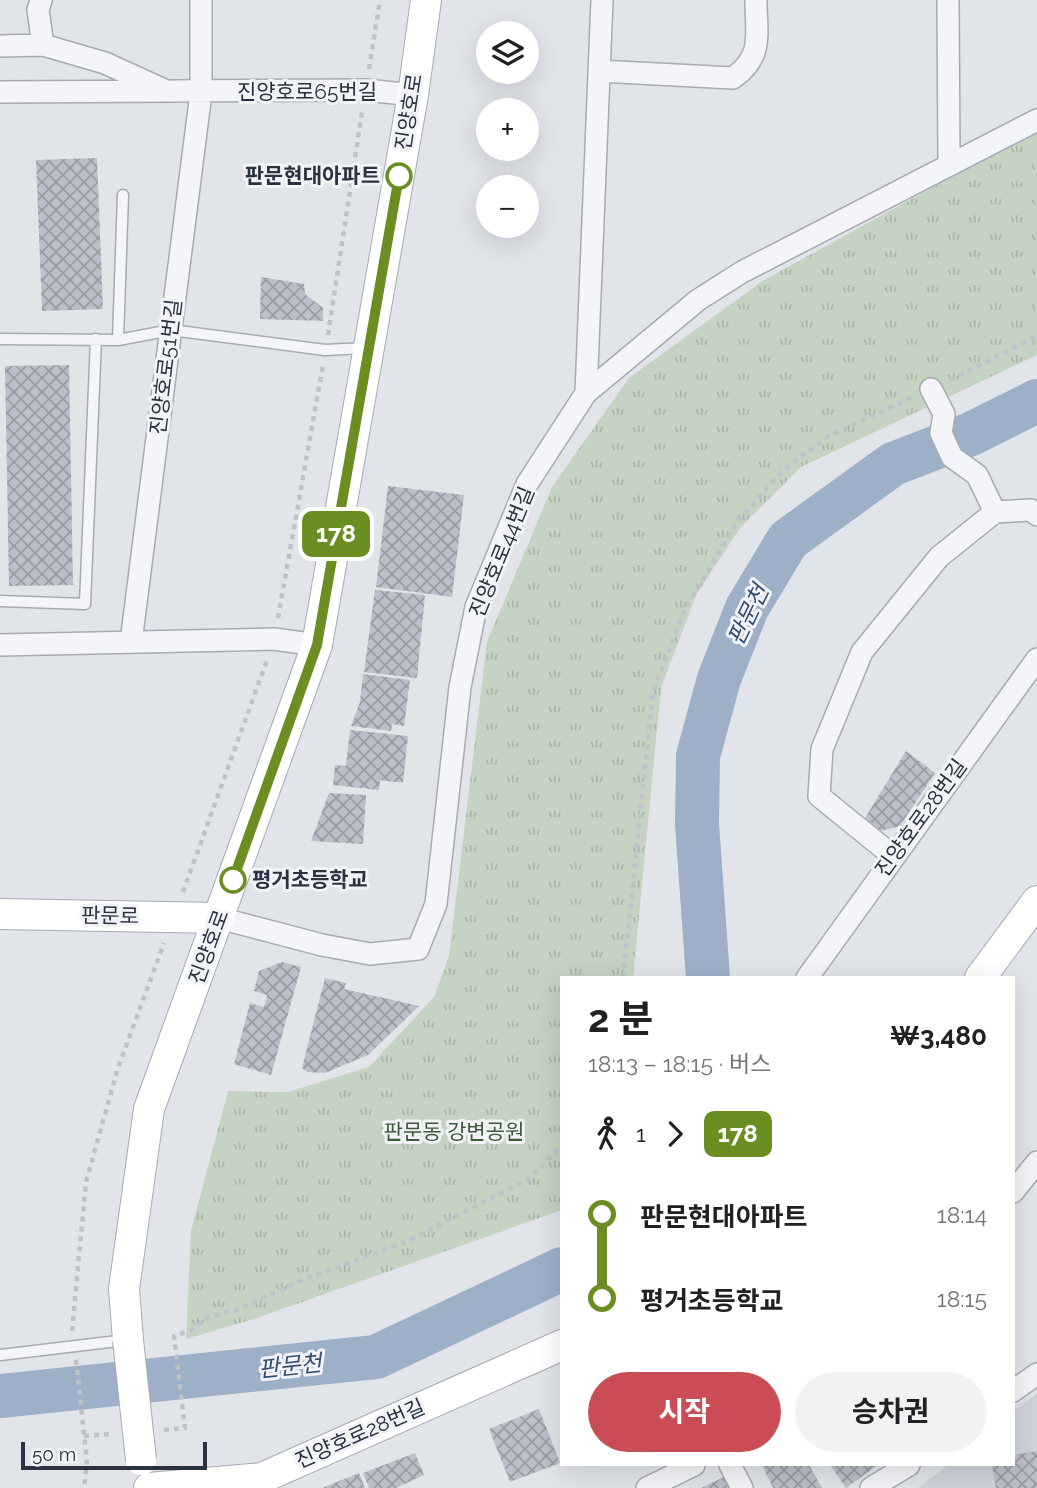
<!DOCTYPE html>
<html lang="ko">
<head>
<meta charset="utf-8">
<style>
  body { margin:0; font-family:Raleway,"Noto Sans KR",sans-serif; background:#f2f2f2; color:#202124; height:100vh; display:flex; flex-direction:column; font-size:26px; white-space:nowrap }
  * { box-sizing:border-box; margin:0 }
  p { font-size:23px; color:#757577 }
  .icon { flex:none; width:38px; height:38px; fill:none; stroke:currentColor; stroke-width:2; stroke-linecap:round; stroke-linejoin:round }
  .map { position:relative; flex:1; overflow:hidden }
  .drawer { position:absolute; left:560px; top:976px; width:455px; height:490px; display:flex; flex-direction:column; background:#fff; border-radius:0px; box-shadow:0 7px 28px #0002 }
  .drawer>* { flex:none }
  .badge { padding:0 14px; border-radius:10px; font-size:24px; line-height:46px }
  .buttons { position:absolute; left:476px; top:21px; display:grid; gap:14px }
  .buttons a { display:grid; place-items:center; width:63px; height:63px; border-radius:50%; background:#fff; box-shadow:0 7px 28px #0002; font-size:35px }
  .scale { position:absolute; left:21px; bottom:18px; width:186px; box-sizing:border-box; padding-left:7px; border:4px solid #2a3140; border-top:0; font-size:19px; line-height:24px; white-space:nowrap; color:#2a3140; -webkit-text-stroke:5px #f1f3f7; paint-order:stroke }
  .map>.badge { position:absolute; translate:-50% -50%; box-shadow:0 0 0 4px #fff }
  .legs { display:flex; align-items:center; gap:10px; height:77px; padding:0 28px; font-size:23px }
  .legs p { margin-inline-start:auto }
  .overview { display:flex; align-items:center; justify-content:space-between; height:119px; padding:0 28px }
  h1 { font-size:38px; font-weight:700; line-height:52px }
  .cta { display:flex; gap:14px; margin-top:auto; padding:14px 28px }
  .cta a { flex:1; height:80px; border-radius:42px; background:#c94c56; color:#fff; font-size:28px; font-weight:700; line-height:80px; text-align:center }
  .cta a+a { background:#f2f2f2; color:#202124 }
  ul { padding:0 28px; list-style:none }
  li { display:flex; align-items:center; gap:24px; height:84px; font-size:26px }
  li i { display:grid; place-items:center; width:10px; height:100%; margin:0 9px; background:currentColor }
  li i::after { content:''; width:18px; height:18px; margin:-9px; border:5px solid; border-radius:50%; background:#fff }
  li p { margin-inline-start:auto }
  li:first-child i { background:linear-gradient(#0000 50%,currentColor 0) }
  li:last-child i { background:linear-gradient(currentColor 50%,#0000 0) }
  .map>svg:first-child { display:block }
  .built { fill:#cfd3db }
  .park { fill:url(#park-tufts) }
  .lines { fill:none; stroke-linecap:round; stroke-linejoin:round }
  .river { stroke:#9eafc8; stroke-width:44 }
  .building { fill:url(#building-cross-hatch) }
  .lane-casing { stroke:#a6abb3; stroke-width:13 }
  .street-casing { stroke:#a6abb3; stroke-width:24 }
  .secondary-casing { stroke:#a6abb3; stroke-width:32 }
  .path { stroke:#bfc2c8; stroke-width:4.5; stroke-dasharray:5 5; stroke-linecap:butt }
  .lane { stroke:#f4f5f8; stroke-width:10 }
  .street { stroke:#f4f5f8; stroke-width:21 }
  .secondary { stroke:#fff; stroke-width:30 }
  .secondary-bridge-casing { stroke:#a6abb3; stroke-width:32; stroke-linecap:butt }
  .secondary-bridge { stroke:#fff; stroke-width:30 }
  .line-1-casing { stroke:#fff; stroke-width:16 }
  .line-1 { stroke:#6b8e23; stroke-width:10 }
  .stop-1-dot { fill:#fff; stroke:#6b8e23; stroke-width:3.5 }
  .labels { text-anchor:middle; stroke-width:6; stroke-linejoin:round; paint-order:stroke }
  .street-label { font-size:21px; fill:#2a3140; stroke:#f1f3f7 }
  .stop-label { font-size:21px; font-weight:bold; fill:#2a3140; stroke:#f1f3f7; text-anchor:end }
  .park-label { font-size:21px; fill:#3c5b38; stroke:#f1f3f7 }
  .water-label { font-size:23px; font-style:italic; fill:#364d72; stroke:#f1f3f7 }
</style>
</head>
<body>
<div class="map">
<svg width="1037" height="1488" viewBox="0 0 1037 1488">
  <defs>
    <pattern id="park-tufts" width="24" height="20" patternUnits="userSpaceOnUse" patternTransform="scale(1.75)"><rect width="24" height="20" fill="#c5d3c2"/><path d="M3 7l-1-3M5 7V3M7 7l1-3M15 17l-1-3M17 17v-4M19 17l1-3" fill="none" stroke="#a9b6a8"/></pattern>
    <pattern id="building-cross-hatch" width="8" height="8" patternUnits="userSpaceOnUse" patternTransform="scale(1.75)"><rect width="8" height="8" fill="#bbbfc9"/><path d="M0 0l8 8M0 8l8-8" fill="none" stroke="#989ca5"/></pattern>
  </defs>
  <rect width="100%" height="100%" fill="#e1e4e9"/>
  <path class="built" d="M 1037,1393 L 1037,1488 L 918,1488 L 948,1465 L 1013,1465 L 1013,1412 Z"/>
  <path class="park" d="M 1037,130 L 1037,355 L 801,467 L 740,528 L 696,595 L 661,688 L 633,978 L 562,978 L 562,1210 L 254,1319 L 186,1339 L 191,1231 L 228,1091 L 288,1092 L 369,1067 L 434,997 L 449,956 L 487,642 L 552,487 L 629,378 L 764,280 Z"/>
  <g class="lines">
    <path class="river" d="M 708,978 L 697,824 L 698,756 L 719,679 L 747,608 L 788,540 L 893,464 L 971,434 L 1037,401
      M 0,1396 L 376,1357 L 562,1269"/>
  </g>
  <path class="building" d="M 97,158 L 103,309 L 42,311 L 36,160 Z
    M 261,277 L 304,284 L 305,294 L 323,308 L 323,321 L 260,319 Z
    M 69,365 L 73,585 L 9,586 L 5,366 Z
    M 388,486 L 464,495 L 452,597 L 376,587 Z
    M 375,590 L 425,595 L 417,678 L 364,672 Z
    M 363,674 L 410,680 L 404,726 L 392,724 L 391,731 L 351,726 L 360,702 Z
    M 350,730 L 408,736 L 403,783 L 380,780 L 379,790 L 333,785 L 335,765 L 346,766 Z
    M 906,751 L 935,773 L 900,826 L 881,831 L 865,818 Z
    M 329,793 L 366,795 L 363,844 L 311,841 Z
    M 282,962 L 301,967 L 271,1075 L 234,1064 L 250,1003 L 264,1007 L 267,995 L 254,991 L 259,971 Z
    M 325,978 L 346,983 L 344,989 L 419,1006 L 368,1055 L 325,1073 L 307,1072 L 302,1068 Z
    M 539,1409 L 560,1463 L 510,1482 L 489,1429 Z
    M 1037,1451 L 1037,1488 L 996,1488 L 992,1465 L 1013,1465 L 1013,1455 Z
    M 415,1453 L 424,1475 L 396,1488 L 369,1488 L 363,1473 Z
    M 762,1465 L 809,1465 L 822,1488 L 773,1488 Z
    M 830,1465 L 878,1465 L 846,1488 Z
    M 359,1473 L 365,1488 L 322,1488 Z
    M 726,1476 L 731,1488 L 701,1488 Z"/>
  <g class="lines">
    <g class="lane-casing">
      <path id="lane" d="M 0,339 L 118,340 L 171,330 L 325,350 L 366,348
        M 118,340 L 123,195
        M 0,601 L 85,604 L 96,339
        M 0,1355 L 126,1340"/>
    </g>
    <g class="street-casing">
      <path id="street" d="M 41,0 L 38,10 L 43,45 L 105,63 L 162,89
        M 948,0 L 949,163
        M 0,46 L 43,45
        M 599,71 L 733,78 C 764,56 756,35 756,0
        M 0,92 L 366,90 L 413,95
        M 931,389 L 944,414 L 941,433 L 952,457 L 977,475 L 995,512
        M 586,393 L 602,0
        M 131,642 L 201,93 L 201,0
        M 0,645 L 274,639 L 317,645
        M 893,856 L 819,796 L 822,749 L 862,652 L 939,557 L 995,512 L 1031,510 L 1037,515
        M 219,918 L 322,945 L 370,954 L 418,949 L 436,904 L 460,687 L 476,607 L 527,484 L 586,393 L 698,300 L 742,272 L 1037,120
        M 807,978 L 1037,659
        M 1013,1192 L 1037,1162
        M 1013,1391 L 1037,1374
        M 730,1465 L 742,1488
        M 647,1488 L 694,1465
        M 871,1488 L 909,1465"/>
    </g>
    <g class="secondary-casing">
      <path id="secondary" d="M 0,914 L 219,918
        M 980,978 L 1037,901
        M 128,1340 L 124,1289 L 149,1109 L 317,645 L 413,95 L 426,0
        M 149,1488 L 262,1478 L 562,1345"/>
    </g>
    <path class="path" d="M 369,69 L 380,0
      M 328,335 L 362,112
      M 950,380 L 1037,336
      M 278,618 L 323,365
      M 183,892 L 267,660
      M 623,978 L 653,692 L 684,611 L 737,522 L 782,471 L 829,436 L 911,398
      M 72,1331 L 86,1182 L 118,1068 L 164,943
      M 76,1360 L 87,1461 L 84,1488
      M 164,1430 L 185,1428 L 174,1336 L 191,1330 L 206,1318 L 239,1309 L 305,1279 L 408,1241 L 530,1178 L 562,1145
      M 84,1436 L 113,1434"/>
    <use href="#lane" class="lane"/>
    <use href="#street" class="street"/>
    <use href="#secondary" class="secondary"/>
    <g class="secondary-bridge-casing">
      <path id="secondary-bridge" d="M 128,1340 L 141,1460"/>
    </g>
    <use href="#secondary-bridge" class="secondary-bridge"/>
  </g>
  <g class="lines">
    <g class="line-1-casing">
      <path id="line-1" d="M 233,880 L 317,645 L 399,176"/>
    </g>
    <use href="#line-1" class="line-1"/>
  </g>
  <g class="stop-1-dot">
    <circle cx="399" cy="176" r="12"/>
    <circle cx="233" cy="880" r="12"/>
  </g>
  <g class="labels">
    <g class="street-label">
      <text x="307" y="99">진양호로65번길</text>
      <text transform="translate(409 112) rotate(-81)" y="7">진양호로</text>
      <text transform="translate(166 367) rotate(-83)" y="7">진양호로51번길</text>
      <text transform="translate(502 552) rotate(-68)" y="7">진양호로44번길</text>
      <text transform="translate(921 818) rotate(-54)" y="7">진양호로28번길</text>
      <text transform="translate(110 916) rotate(1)" y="7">판문로</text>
      <text transform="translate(209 947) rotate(-70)" y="7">진양호로</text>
      <text transform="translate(360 1434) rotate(-24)" y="7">진양호로28번길</text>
    </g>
    <g class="stop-label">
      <text x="380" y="183">판문현대아파트</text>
      <text x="252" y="887" text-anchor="start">평거초등학교</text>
    </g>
    <g class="park-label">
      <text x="454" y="1139">판문동 강변공원</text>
    </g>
    <g class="water-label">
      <text transform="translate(748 615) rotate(-64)" y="8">판문천</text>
      <text transform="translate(290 1366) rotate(-6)" y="8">판문천</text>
    </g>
  </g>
</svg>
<div class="buttons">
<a><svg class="icon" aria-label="layers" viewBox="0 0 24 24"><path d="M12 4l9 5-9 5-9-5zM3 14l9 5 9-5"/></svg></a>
<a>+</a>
<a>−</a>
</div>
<div class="scale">50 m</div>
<b class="badge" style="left:336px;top:534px;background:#6b8e23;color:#fff">178</b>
<section class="drawer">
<div class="overview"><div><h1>2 분</h1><p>18:13 – 18:15 · 버스</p></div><b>₩3,480</b></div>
<div class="legs"><svg class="icon" aria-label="walk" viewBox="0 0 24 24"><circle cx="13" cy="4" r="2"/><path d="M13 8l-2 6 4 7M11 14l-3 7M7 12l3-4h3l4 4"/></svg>1<svg class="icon" aria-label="forward" viewBox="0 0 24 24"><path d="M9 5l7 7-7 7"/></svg><b class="badge" style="background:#6b8e23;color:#fff">178</b></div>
<ul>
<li><i style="color:#6b8e23"></i><b>판문현대아파트</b><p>18:14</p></li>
<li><i style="color:#6b8e23"></i><b>평거초등학교</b><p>18:15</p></li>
</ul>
<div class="cta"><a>시작</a><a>승차권</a></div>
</section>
</div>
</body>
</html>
